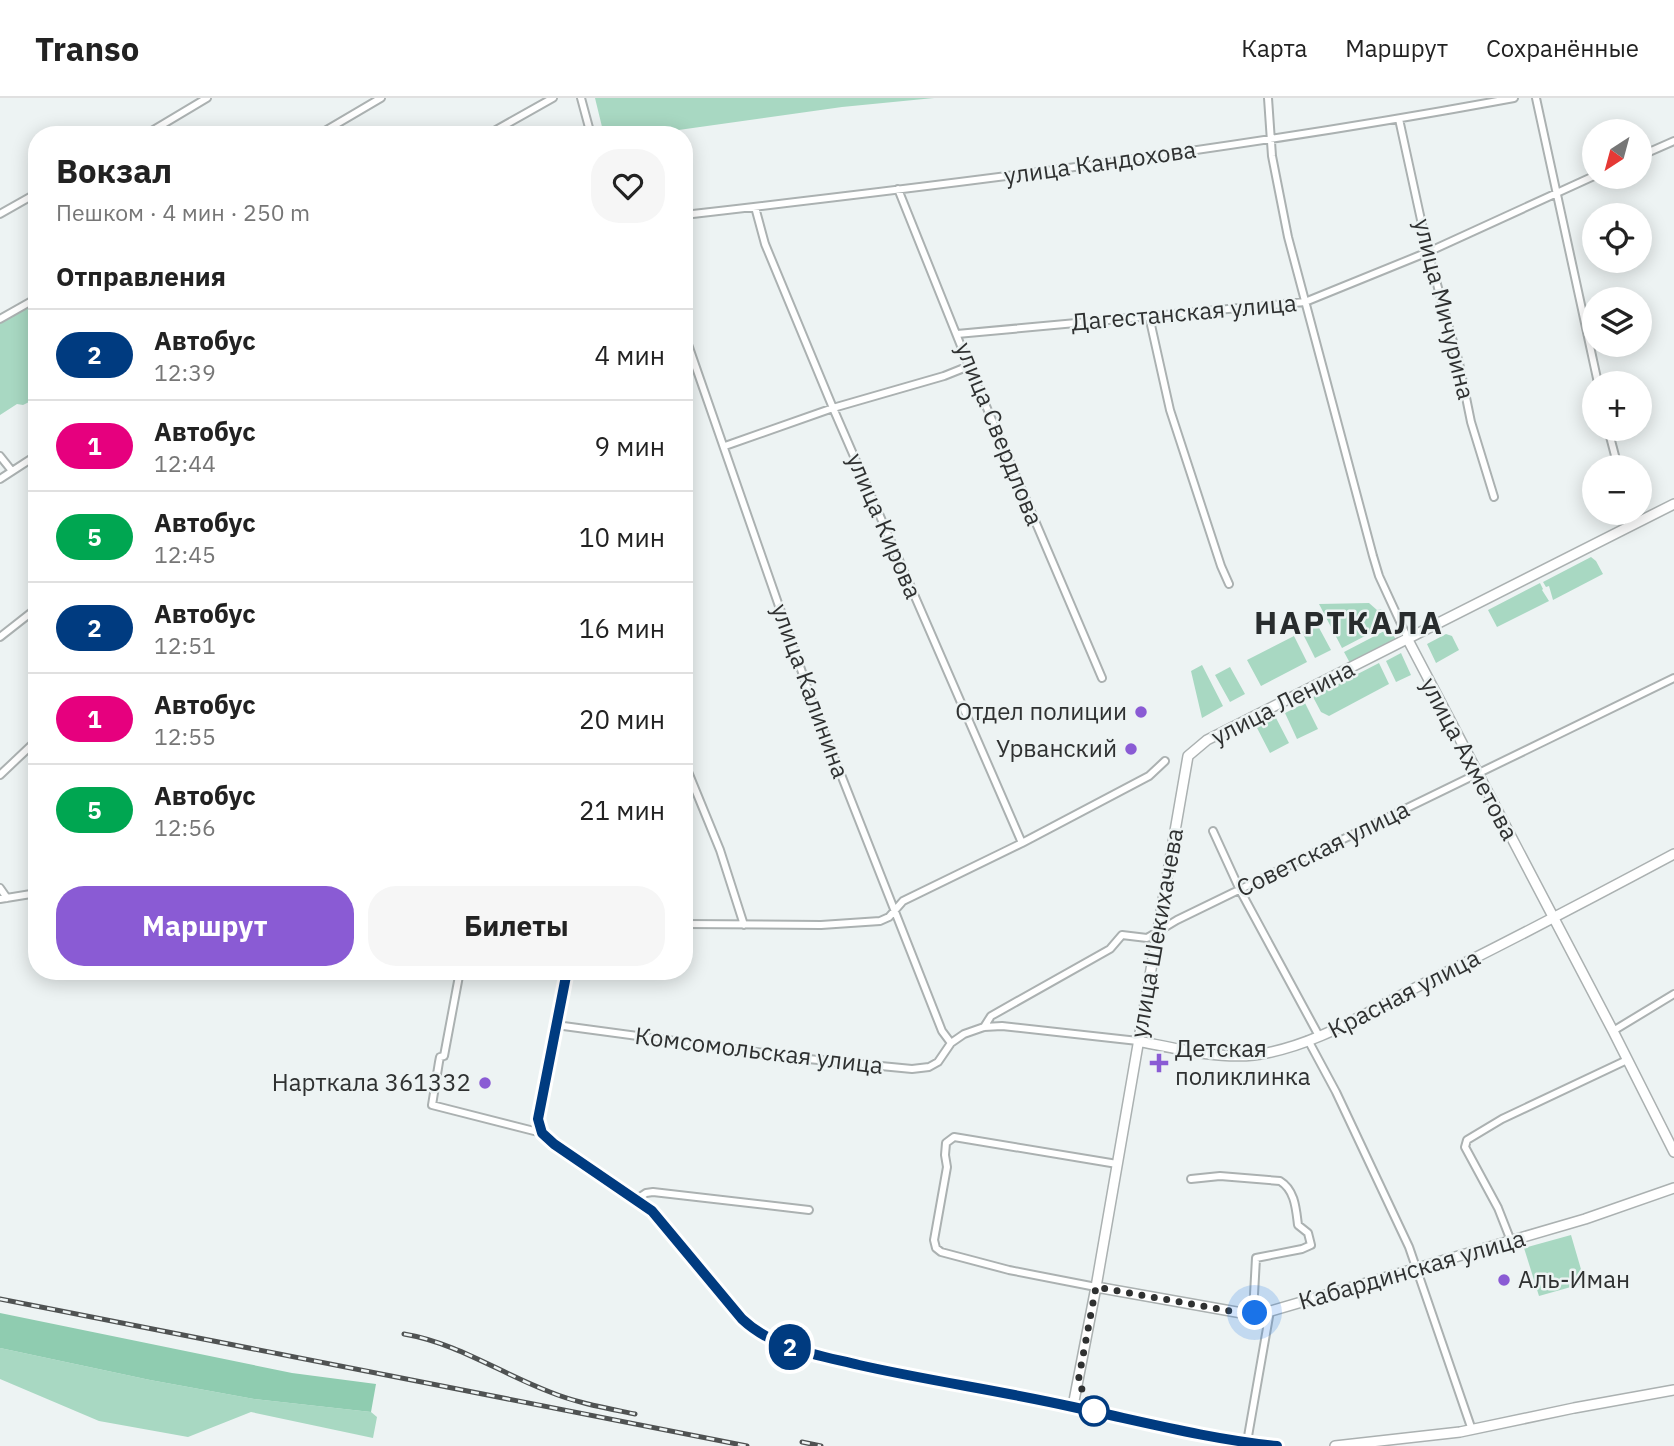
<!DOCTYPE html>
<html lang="ru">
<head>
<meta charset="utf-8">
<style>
  body { margin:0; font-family:"IBM Plex Sans",sans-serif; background:#f6f6f6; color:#222; height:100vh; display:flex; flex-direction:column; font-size:26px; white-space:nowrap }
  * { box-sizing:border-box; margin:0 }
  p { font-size:23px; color:#767676 }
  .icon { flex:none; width:38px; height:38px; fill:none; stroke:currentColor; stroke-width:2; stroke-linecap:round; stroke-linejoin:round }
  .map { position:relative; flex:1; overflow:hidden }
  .drawer { position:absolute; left:28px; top:28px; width:665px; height:854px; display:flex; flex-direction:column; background:#fff; border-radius:28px; box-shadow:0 4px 18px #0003 }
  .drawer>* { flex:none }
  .badge { padding:0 14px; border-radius:23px; font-size:24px; line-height:46px }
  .needle { width:46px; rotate:216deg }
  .controls { position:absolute; left:1582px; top:21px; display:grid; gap:14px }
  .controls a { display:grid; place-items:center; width:70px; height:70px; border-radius:50%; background:#fff; box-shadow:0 4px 18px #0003; font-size:35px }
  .you { position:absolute; width:35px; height:35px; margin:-18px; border:5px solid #fff; border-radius:50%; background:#1a73e8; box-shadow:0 0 0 10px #1a73e833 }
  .map>.badge { position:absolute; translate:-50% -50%; box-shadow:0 0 0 4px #fff }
  h2 { padding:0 28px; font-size:26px; line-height:63px }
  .round { display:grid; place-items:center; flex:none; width:74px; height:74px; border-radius:28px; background:#f6f6f6 }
  .overview { display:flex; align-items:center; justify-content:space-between; height:119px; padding:0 28px }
  h1 { font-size:33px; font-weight:700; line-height:52px }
  .cta { display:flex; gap:14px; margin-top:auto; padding:14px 28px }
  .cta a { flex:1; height:80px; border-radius:28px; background:#8a5bd4; color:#fff; font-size:28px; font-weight:700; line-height:80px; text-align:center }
  .cta a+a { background:#f6f6f6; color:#222 }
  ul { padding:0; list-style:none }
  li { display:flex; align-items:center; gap:21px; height:91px; padding:0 28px; border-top:2px solid #e0e0e0 }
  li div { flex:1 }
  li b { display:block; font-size:26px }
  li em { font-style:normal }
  li .badge { min-width:77px; font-weight:700; text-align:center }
  header { display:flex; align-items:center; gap:42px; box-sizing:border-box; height:98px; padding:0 35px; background:#fff; border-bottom:2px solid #e0e0e0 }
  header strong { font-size:33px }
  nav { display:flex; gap:38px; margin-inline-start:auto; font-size:24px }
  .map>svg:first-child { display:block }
  .green { fill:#a8d8c2 }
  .forest { fill:#8fccb0 }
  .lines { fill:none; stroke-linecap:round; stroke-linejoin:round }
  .street-casing { stroke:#abb1b1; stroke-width:10 }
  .secondary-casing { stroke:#abb1b1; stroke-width:12 }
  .street { stroke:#fff; stroke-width:6 }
  .secondary { stroke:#fff; stroke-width:9 }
  .rail-casing { stroke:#4f5252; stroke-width:5 }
  .rail { stroke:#edf3f3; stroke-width:2.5; stroke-dasharray:8; stroke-linecap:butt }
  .line-casing { stroke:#fff; stroke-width:16 }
  .line { stroke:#003b80; stroke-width:10 }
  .walk { stroke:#2f3131; stroke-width:7; stroke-dasharray:0 12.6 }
  .poi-dot { fill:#8a5bd4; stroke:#edf3f3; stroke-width:2.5 }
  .stop-dot { fill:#fff; stroke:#003b80; stroke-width:3.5 }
  .labels { text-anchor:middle; stroke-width:5; stroke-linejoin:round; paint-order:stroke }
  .street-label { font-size:24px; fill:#2f3131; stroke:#edf3f3 }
  .poi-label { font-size:24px; fill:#2f3131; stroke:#edf3f3; text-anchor:end }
  .district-label { font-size:32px; font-weight:bold; letter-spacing:2px; fill:#282c2d; stroke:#edf3f3 }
</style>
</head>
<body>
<header>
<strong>Transo</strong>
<nav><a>Карта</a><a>Маршрут</a><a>Сохранённые</a></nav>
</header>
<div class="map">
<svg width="1674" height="1348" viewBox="0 0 1674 1348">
  <rect width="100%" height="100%" fill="#edf3f3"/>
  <path class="green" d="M 595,0 L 934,0 L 842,9 L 643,37 L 604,37 Z
    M 37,204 L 37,300 L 23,307 L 17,306 L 0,317 L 0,225 Z
    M 1591,459 L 1596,463 L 1603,476 L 1553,502 L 1549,488 L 1546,489 L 1543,484 Z
    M 1540,485 L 1543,491 L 1542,492 L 1549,503 L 1497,529 L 1488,512 Z
    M 1369,505 L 1377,512 L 1381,511 L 1388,526 L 1342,550 L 1319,506 Z
    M 1317,526 L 1331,552 L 1315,560 L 1302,534 Z
    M 1390,530 L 1396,542 L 1350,565 L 1344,554 Z
    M 1446,536 L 1452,538 L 1459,552 L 1436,565 L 1427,546 Z
    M 1294,538 L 1307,564 L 1261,588 L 1247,562 Z
    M 1401,555 L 1411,577 L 1396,584 L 1386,563 Z
    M 1379,565 L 1389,586 L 1329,618 L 1321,614 L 1313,599 Z
    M 1202,567 L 1223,608 L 1202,620 L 1191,573 Z
    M 1230,569 L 1245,596 L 1230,604 L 1215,577 Z
    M 1305,605 L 1318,631 L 1297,641 L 1285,615 Z
    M 1275,618 L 1289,645 L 1270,655 L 1256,628 Z
    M 1571,1137 L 1585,1185 L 1539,1198 L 1524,1150 Z
    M 0,1250 L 150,1282 L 254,1301 L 371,1314 L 377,1319 L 373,1340 L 251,1314 L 188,1339 L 99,1323 L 0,1281 Z"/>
  <path class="forest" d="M 0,1215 L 292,1275 L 376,1286 L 371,1314 L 254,1301 L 150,1282 L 0,1250 Z"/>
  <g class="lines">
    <g class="street-casing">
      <path id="street" d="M 581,0 L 591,37
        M 1268,0 L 1272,58 L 1288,139 L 1373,458 L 1379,478 L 1408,541
        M 1536,0 L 1598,285
        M 1399,21 L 1428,154 L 1459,265 L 1471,324 L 1494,399
        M 145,37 L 207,0
        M 318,37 L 381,0
        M 487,37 L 553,0
        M 1640,58 L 1674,43
        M 898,91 L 969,268 L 1102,580
        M 755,109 L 765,146 L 833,310 L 1022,745
        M 0,116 L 37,95
        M 684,117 C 962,85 1239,51 1514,0
        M 1149,218 L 1170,312 L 1221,468 L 1229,486
        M 0,221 L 37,200
        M 684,235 L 812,603 L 942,933 L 951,945
        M 957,236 L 1305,204 L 1428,154 L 1594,78
        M 1608,331 L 1618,369
        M 725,348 L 833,310 L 944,278 L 969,268
        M 0,358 L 12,373
        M 0,381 L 37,357
        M 0,539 L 37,510
        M 684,664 L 720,752 L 744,827
        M 0,677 L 37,642
        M 1213,733 L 1240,792 L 1319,938
        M 0,790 L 7,800
        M 0,801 L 37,795
        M 684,826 L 821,827 L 880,823 L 889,819 L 903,803 L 1022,745 L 1149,678 L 1165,663
        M 457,873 L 459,878 L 444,958 L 440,959 L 439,964 L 432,1007 L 542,1035
        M 567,873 L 539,1021 L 542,1035 L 554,1046 L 652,1113 L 751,1229 C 782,1252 820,1258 857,1266 C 928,1283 1001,1295 1073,1308
        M 556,927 L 808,961 L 912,971 L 929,969 L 938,964 L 951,945 L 964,936 L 984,929 L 1002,928 L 1138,943
        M 984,929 L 991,918 L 1110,851 L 1122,837 L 1147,840 L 1177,822 L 1674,580
        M 1613,933 L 1674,896
        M 1308,942 L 1336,994 L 1409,1149 L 1472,1332
        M 1191,1081 L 1220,1078 L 1280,1083 C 1295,1092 1296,1111 1298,1127 L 1308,1135 L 1311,1147 L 1302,1151 L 1256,1160 L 1253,1215
        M 637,1101 L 646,1095 L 653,1094 L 809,1112
        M 1511,1143 L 1498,1110 L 1465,1049 L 1467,1042 L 1502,1021 L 1627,962
        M 1096,1189 L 1009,1172 L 941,1154 L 936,1150 L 934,1142 L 947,1069 L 945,1057 L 946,1045 L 954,1039 L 1117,1066
        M 1247,1344 L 1270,1213"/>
    </g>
    <g class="secondary-casing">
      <path id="secondary" d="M 1408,542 L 1613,933 L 1674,1054
        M 1138,943 C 1174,950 1217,961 1254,957 C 1311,950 1364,916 1415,890 C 1502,847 1588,802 1674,756
        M 1096,1189 L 1242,1215 L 1264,1215 L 1585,1121 L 1674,1090
        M 1278,1348 L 1215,1340 L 1073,1308 L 1096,1189 L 1188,658 L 1207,642 L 1674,406
        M 1335,1348 L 1460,1334 L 1574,1310 L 1674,1292"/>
    </g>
    <use href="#street" class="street"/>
    <use href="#secondary" class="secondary"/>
    <g class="rail-casing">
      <path id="rail" d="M 0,1201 L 747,1348
        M 404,1236 C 457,1245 500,1275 550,1294 C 577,1305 606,1310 635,1316
        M 802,1344 L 821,1348"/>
    </g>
    <use href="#rail" class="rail"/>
  </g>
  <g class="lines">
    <g class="line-casing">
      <path id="line" d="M 567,873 L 538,1021 L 542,1035 L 554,1046 L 652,1113 L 742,1221 C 774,1251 818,1257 859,1267 C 930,1283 1002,1293 1073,1309 C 1140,1323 1208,1341 1277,1348"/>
    </g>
    <use href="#line" class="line"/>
    <path class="walk" d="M 1094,1313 L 1078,1284 L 1096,1189 L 1242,1215 L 1255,1215"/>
  </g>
  <g class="poi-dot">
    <circle cx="1141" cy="614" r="7"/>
    <circle cx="1131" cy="651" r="7"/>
    <path d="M1155.5 954.5h7v7h7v7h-7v7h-7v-7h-7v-7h7z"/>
    <circle cx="485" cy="985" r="7"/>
    <circle cx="1504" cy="1182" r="7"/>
  </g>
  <circle class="stop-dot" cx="1094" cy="1313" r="14"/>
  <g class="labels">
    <g class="street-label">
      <text transform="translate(1100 65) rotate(-8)" y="8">улица Кандохова</text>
      <text transform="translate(1444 211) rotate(76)" y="8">улица Мичурина</text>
      <text transform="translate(1184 215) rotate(-5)" y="8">Дагестанская улица</text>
      <text transform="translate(999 336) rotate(68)" y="8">улица Свердлова</text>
      <text transform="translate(884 428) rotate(67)" y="8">улица Кирова</text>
      <text transform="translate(810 593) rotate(70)" y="8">улица Калинина</text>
      <text transform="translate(1283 605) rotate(-27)" y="8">улица Ленина</text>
      <text transform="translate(1469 661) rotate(62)" y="8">улица Ахметова</text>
      <text transform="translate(1323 751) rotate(-26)" y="8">Советская улица</text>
      <text transform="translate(1157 835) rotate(-80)" y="8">улица Шекихачева</text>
      <text transform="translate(1404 896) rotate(-27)" y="8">Красная улица</text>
      <text transform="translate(759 953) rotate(7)" y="8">Комсомольская улица</text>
      <text transform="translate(1412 1172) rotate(-16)" y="8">Кабардинская улица</text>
    </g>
    <g class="poi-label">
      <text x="1127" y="622">Отдел полиции</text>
      <text x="1117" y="659">Урванский</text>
      <text x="1175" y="959" text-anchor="start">Детская<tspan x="1175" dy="28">поликлинка</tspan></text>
      <text x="471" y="993">Нарткала 361332</text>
      <text x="1518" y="1190" text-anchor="start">Аль-Иман</text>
    </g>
    <g class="district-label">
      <text x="1349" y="536">НАРТКАЛА</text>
    </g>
  </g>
</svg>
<div class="controls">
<a><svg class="needle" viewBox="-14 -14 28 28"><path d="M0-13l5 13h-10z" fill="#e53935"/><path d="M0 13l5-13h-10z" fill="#767676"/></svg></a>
<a><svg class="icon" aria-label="locate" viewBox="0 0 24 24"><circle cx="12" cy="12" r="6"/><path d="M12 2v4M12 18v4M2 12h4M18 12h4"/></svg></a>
<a><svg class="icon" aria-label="layers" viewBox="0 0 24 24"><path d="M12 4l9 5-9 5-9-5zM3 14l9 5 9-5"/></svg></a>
<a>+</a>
<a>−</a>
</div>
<div class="you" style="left:1255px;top:1215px"></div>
<b class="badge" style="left:790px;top:1249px;background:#003b80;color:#fff">2</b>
<section class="drawer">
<div class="overview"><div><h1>Вокзал</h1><p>Пешком · 4 мин · 250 m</p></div><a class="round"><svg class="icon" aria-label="heart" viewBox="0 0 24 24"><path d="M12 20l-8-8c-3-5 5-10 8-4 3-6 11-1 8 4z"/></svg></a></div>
<h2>Отправления</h2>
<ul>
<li><span class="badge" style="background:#003b80;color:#fff">2</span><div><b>Автобус</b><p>12:39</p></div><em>4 мин</em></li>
<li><span class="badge" style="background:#e6007e;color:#fff">1</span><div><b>Автобус</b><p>12:44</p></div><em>9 мин</em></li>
<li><span class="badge" style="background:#00a651;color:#fff">5</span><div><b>Автобус</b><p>12:45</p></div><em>10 мин</em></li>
<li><span class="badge" style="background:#003b80;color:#fff">2</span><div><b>Автобус</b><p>12:51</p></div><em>16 мин</em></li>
<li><span class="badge" style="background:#e6007e;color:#fff">1</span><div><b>Автобус</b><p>12:55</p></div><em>20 мин</em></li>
<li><span class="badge" style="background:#00a651;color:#fff">5</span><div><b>Автобус</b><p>12:56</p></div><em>21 мин</em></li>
</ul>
<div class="cta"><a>Маршрут</a><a>Билеты</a></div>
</section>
</div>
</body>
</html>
